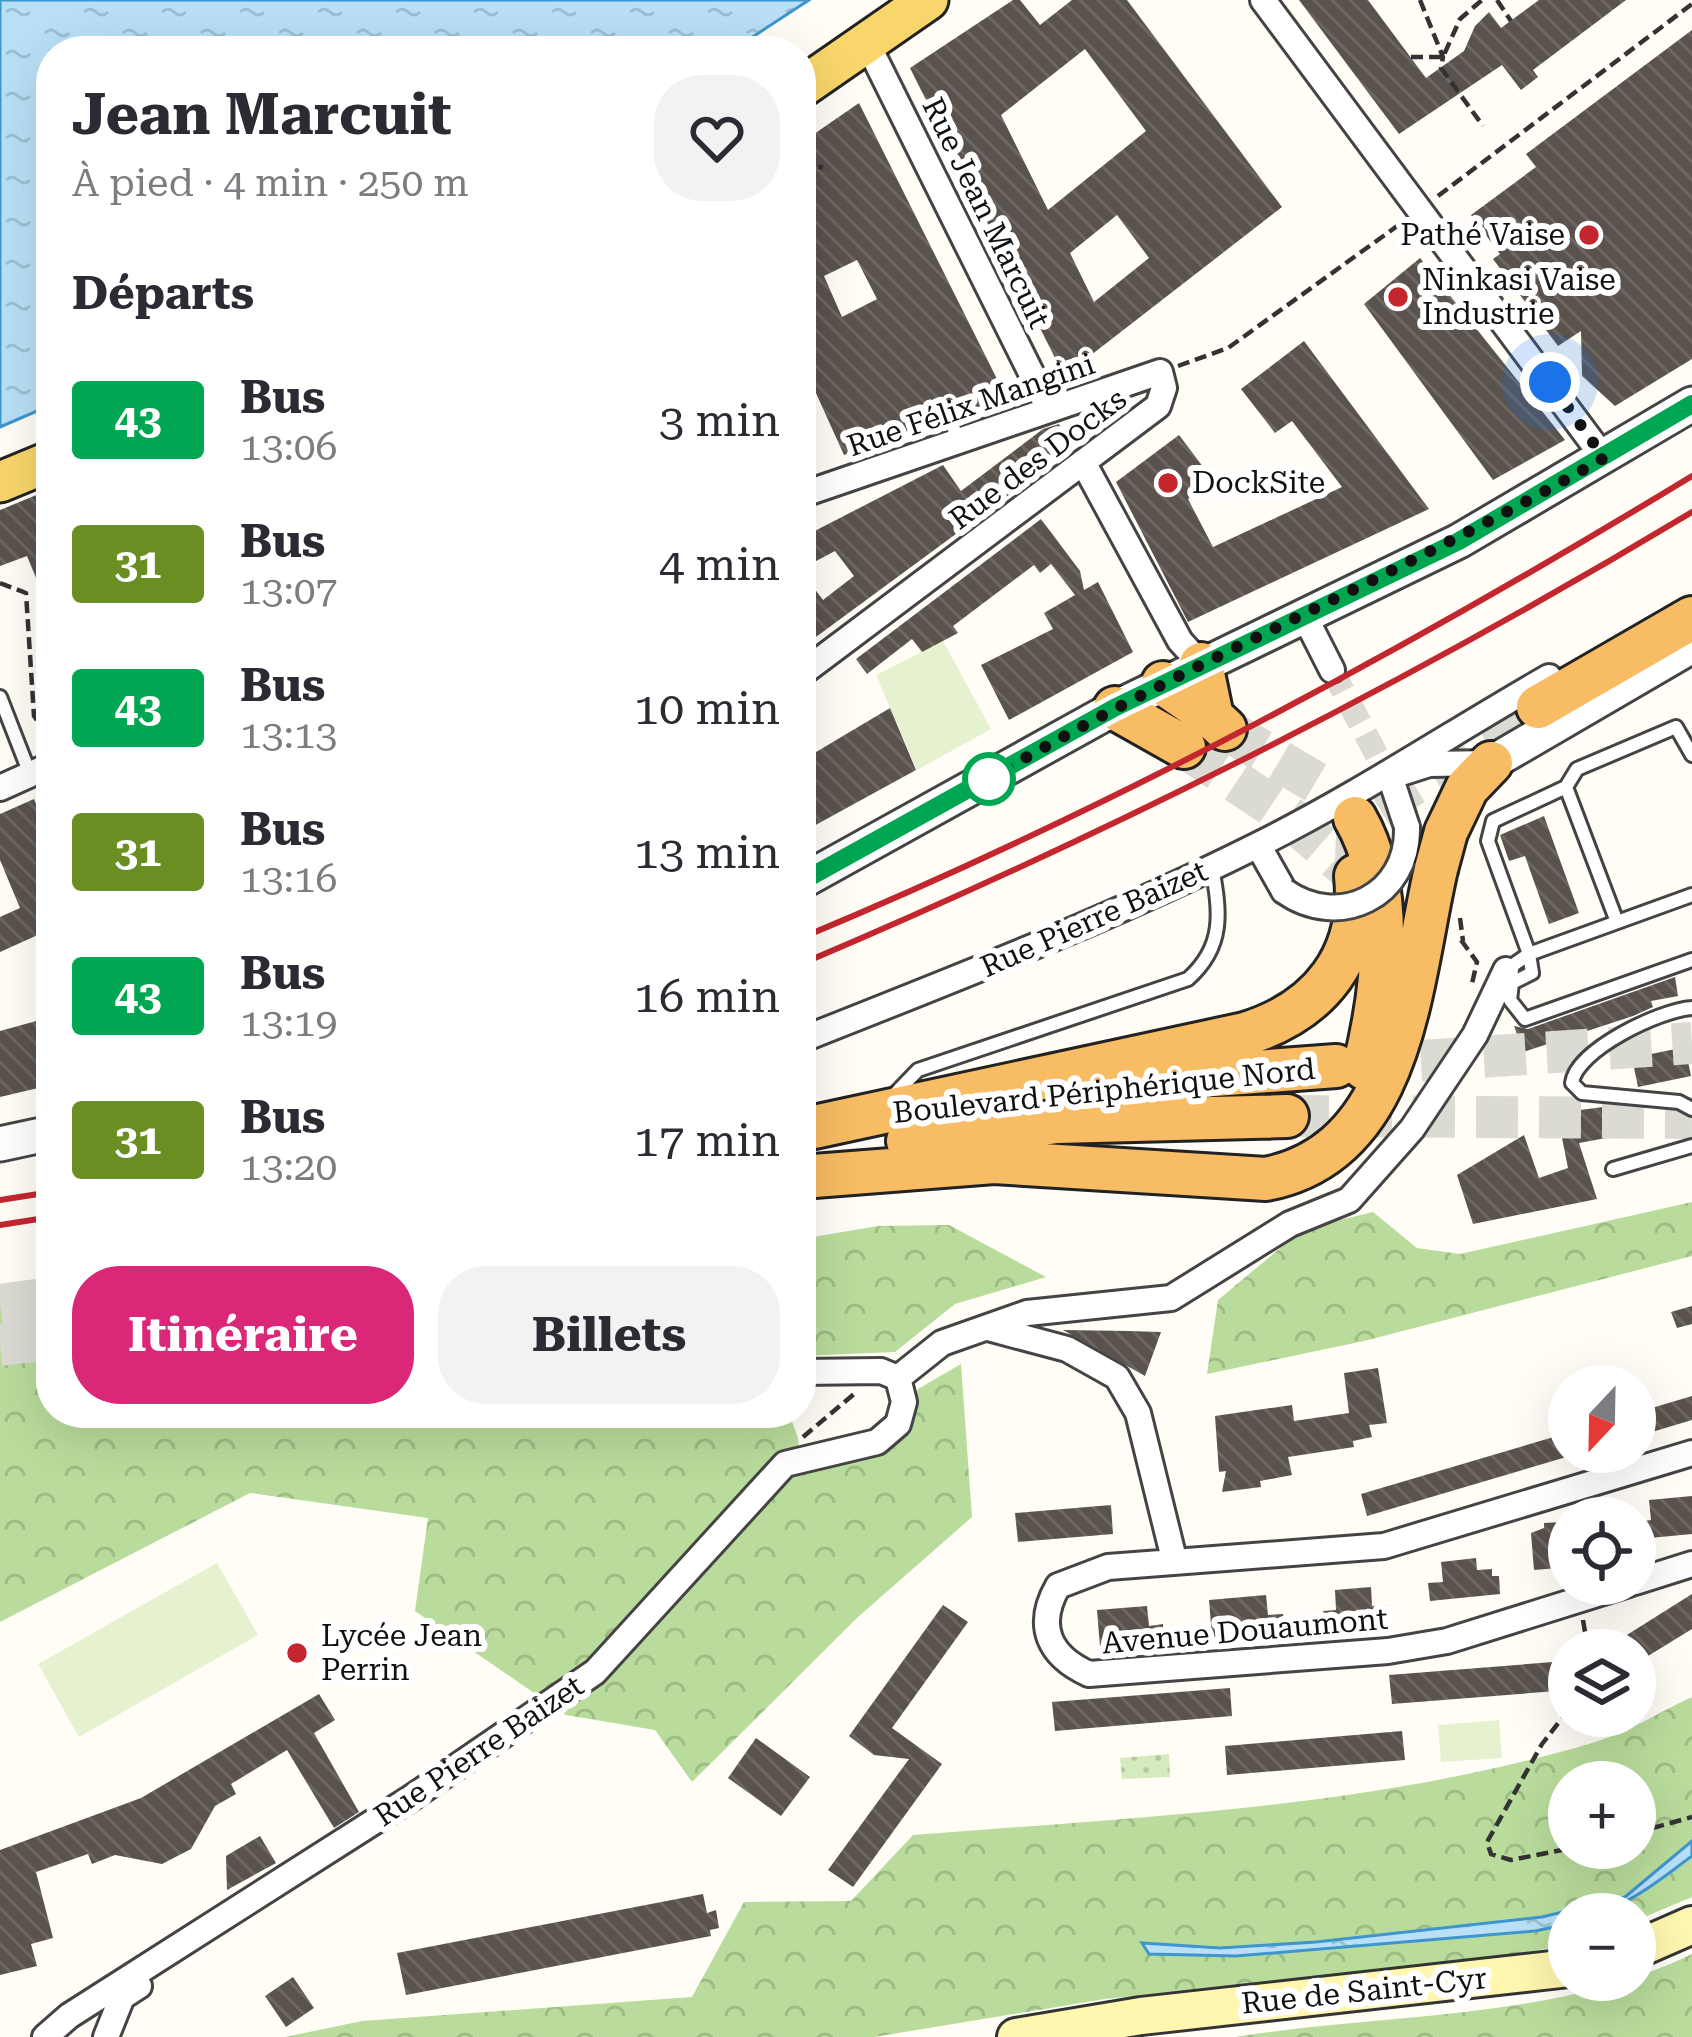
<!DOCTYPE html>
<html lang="fr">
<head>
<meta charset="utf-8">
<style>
  body { margin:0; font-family:"Roboto Serif",serif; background:#f2f2f3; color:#2b2b33; height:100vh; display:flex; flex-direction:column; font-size:45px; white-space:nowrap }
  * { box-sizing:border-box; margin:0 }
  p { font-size:39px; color:#7c7c81 }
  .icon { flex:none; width:66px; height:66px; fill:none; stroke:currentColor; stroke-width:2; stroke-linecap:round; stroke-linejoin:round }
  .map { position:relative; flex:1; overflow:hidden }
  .drawer { position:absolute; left:36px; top:36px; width:780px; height:1392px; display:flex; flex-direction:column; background:#fff; border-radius:48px; box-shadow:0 12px 48px #0002 }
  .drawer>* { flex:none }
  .badge { padding:0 24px; border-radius:9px; font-size:42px; line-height:78px }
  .needle { width:78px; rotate:202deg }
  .fabs { position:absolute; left:1548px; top:1365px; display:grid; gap:24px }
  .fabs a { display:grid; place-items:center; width:108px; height:108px; border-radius:50%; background:#fff; box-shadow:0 12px 48px #0002; font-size:60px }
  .you { position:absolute; width:60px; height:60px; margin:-30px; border:9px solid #fff; border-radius:50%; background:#1a73e8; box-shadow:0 0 0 18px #1a73e833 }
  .map>.badge { position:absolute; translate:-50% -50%; box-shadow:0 0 0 6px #fff }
  h2 { padding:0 36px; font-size:45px; line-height:108px }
  .round { display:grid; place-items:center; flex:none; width:126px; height:126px; border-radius:48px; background:#f2f2f3 }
  .summary { display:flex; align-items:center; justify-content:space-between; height:204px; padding:0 36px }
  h1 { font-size:57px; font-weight:700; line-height:90px }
  .action { display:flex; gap:24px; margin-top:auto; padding:24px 36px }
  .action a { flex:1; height:138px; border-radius:48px; background:#db2777; color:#fff; font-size:48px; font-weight:700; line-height:138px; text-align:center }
  .action a+a { background:#f2f2f3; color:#2b2b33 }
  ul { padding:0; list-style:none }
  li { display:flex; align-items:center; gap:36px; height:144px; padding:0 36px }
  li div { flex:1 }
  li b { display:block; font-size:45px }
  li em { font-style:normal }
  li .badge { min-width:132px; font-weight:700; text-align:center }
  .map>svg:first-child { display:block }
  .forest { fill:url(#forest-crowns); fill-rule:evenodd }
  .park { fill:url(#park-dots) }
  .pitch { fill:#e6f2cf }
  .water { fill:url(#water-ripples); stroke:#3f96cf; stroke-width:3 }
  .building { fill:url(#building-back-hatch); fill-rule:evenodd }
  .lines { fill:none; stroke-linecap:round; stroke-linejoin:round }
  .minor-tunnel { stroke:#dbdad3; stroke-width:24; stroke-dasharray:24 12; stroke-linecap:butt }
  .trunk-tunnel { stroke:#dbdad3; stroke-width:42; stroke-dasharray:42 21; stroke-linecap:butt }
  .service-casing { stroke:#444; stroke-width:18 }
  .minor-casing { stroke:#444; stroke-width:30 }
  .tertiary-casing { stroke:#444; stroke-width:39 }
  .secondary-casing { stroke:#333; stroke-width:42 }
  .primary-casing { stroke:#222; stroke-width:45 }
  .trunk-casing { stroke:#222; stroke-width:48 }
  .path { stroke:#333; stroke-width:4.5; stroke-dasharray:12 6; stroke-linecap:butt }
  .service { stroke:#fff; stroke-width:12 }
  .minor { stroke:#fff; stroke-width:24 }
  .tertiary { stroke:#fff; stroke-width:33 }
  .secondary { stroke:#fff6b0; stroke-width:36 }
  .primary { stroke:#f9d66b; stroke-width:39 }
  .trunk { stroke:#f7bc64; stroke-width:42 }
  .rail { stroke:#c4262e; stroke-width:6 }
  .minor-bridge-casing { stroke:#444; stroke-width:30; stroke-linecap:butt }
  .trunk-bridge-casing { stroke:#222; stroke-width:48; stroke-linecap:butt }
  .minor-bridge { stroke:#fff; stroke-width:24 }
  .trunk-bridge { stroke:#f7bc64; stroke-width:42 }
  .line-casing { stroke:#fff; stroke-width:27 }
  .line { stroke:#00a651; stroke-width:18 }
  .walk { stroke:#111; stroke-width:12; stroke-dasharray:0 21.6 }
  .poi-dot { fill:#c4262e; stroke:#fff; stroke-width:4.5 }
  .stop-dot { fill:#fff; stroke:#00a651; stroke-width:6 }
  .labels { text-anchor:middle; stroke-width:12; stroke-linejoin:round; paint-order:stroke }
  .street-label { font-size:30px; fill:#111; stroke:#fff }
  .poi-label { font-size:30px; fill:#111; stroke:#fff; text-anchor:start }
</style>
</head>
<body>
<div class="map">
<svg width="1692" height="2037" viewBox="0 0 1692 2037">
  <defs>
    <pattern id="forest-crowns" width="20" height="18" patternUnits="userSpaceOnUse" patternTransform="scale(3)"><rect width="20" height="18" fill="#b9dc9c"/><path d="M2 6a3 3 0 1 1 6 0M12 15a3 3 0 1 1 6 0" fill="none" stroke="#9ebc85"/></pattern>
    <pattern id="park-dots" width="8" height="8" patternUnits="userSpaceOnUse" patternTransform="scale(3)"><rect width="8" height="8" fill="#d5ebbd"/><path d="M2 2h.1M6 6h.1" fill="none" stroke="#b6c8a1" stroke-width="1.8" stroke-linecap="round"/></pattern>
    <pattern id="water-ripples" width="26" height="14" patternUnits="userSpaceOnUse" patternTransform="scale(3)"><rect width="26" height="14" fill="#b9e0f7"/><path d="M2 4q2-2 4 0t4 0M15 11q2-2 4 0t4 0" fill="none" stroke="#9ebfd3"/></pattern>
    <pattern id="building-back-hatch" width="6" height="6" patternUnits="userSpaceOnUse" patternTransform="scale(3)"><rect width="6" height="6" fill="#5a524d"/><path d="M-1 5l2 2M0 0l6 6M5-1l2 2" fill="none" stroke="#6d6662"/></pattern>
  </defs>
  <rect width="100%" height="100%" fill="#fffdf5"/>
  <path class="forest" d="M 1692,1202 L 1692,1256 L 1364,1341 L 1207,1374 L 1218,1300 L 1303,1229 L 1373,1212 L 1417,1248 L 1460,1254 Z
    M 949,1225 L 1046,1277 L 955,1304 L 895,1352 L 801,1356 L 801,1239 L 878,1226 Z
    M 0,1304 L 51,1304 L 51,1413 L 789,1413 L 798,1438 L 801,1469 C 872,1457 896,1467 918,1389 L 961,1364 L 972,1517 L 858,1617 L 692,1782 L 655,1730 L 566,1715 L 415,1611 L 428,1518 L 250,1493 L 0,1622 Z
    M 1692,1697 L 1692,1897 L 1635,1921 L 1635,1914 L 1569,1914 L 1569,1945 L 1420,1969 L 1105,1999 L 874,2037 L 285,2037 L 362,2021 L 692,1997 L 744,1902 L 851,1901 L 913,1835 C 1139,1817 1373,1808 1592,1743 C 1626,1733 1660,1712 1692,1697 ZM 1569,1782 L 1635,1782 L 1635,1848 L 1569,1848 Z
    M 1692,1954 L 1692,2037 L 1236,2037 C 1388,2012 1551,2022 1692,1954 Z"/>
  <path class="park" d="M 1169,1754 L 1170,1777 L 1122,1779 L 1120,1758 Z"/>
  <path class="pitch" d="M 943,641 L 991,729 L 917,770 L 876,675 Z
    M 217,1563 L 258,1635 L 79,1737 L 38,1664 Z
    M 1499,1720 L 1502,1758 L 1441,1762 L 1438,1725 Z"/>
  <path class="water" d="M 0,0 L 809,0 L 731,51 L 51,51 L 51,405 L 0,427 Z
    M 1692,1841 L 1692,1856 C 1651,1886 1622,1914 1569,1914 L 1569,1924 L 1535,1931 L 1236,1956 L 1149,1954 L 1142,1943 L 1220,1948 L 1316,1942 L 1542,1917 L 1625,1897 Z"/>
  <path class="building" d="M 1013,0 L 1020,0 L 1040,25 L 1072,0 L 1127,0 L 1282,207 L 1064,376 L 910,68 ZM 1085,49 L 1146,131 L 1048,210 L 1001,115 ZM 1117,215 L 1149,258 L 1094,302 L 1070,253 Z
    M 1299,0 L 1368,0 L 1426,78 L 1464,51 L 1475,26 L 1489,12 L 1501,28 L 1539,0 L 1626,0 L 1533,70 L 1538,77 L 1521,90 L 1502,65 L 1399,134 Z
    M 1692,30 L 1692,359 L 1615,406 L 1582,376 L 1581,331 L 1558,346 L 1493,259 L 1500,254 L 1471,215 L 1536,167 L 1526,154 Z
    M 859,103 L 999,383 L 979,409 L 959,416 L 954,406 L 944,404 L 937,412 L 939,421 L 844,455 L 801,360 L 801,143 ZM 857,260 L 877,299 L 842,317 L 824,276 Z
    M 1420,258 L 1565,440 L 1493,480 L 1364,304 Z
    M 1304,341 L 1429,509 L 1188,622 L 1116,482 L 1179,435 L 1213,480 L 1188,499 L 1213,547 L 1342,487 L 1292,421 L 1275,433 L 1241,389 Z
    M 1059,424 L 1068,443 L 1066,453 L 801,648 L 801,571 L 823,600 L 854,576 L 835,551 L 801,569 L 801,538 L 943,465 L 961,491 L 1043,429 Z
    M 51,489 L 51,612 L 50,612 L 27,556 L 0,566 L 0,510 Z
    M 1041,519 L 1080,571 L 1084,590 L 1098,582 L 1133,652 L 1009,720 L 981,665 L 1053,629 L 1044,613 L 1075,595 L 1051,564 L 1040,573 L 1034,565 L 953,626 L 958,633 L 922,652 L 912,639 L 867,674 L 856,659 Z
    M 890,708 L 916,770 L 801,833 L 801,761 Z
    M 34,799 L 51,841 L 51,929 L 0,952 L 0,917 L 20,908 L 0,860 L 0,814 Z
    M 1544,816 L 1579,913 L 1549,924 L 1525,856 L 1509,861 L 1500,835 Z
    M 1675,977 L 1678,996 L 1651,1001 L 1653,1007 L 1633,1016 L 1523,1052 L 1514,1026 L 1528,1029 Z
    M 51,1017 L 51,1085 L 0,1097 L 0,1031 Z
    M 1685,1047 L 1691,1076 L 1638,1087 L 1632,1058 Z
    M 1611,1106 L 1617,1136 L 1579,1143 L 1597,1199 L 1473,1224 L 1457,1175 L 1524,1135 L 1539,1178 L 1568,1168 L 1557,1113 Z
    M 1692,1306 L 1692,1324 L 1677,1328 L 1671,1312 Z
    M 1063,1330 L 1129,1331 L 1161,1332 L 1145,1376 Z
    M 1378,1368 L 1387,1423 L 1369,1425 L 1372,1437 L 1353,1441 L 1354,1447 L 1288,1457 L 1292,1475 L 1260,1481 L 1261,1487 L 1222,1492 L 1226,1471 L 1219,1472 L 1215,1416 L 1292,1405 L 1294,1421 L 1349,1413 L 1344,1373 Z
    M 1692,1396 L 1692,1420 L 1635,1437 L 1635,1413 Z
    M 1567,1433 L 1573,1455 L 1367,1516 L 1361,1494 Z
    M 1692,1496 L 1692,1534 L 1639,1539 L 1637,1522 L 1651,1520 L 1649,1500 Z
    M 1111,1505 L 1113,1534 L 1018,1542 L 1015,1513 Z
    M 1562,1522 L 1562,1530 L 1569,1529 L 1569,1567 L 1534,1570 L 1531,1533 L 1544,1528 L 1544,1523 Z
    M 1476,1558 L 1477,1570 L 1492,1569 L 1492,1576 L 1499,1576 L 1500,1594 L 1430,1601 L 1428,1583 L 1443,1582 L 1441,1562 Z
    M 1371,1587 L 1372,1606 L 1386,1605 L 1388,1623 L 1324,1628 L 1323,1611 L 1336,1610 L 1335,1590 Z
    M 1692,1594 L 1692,1629 L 1635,1664 L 1635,1650 L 1603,1650 Z
    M 1266,1595 L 1268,1615 L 1283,1614 L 1285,1631 L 1212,1637 L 1209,1600 Z
    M 943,1605 L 968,1622 L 892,1728 L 942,1764 L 853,1887 L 828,1870 L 909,1759 L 874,1755 L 849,1736 Z
    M 1147,1606 L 1149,1626 L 1163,1624 L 1164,1642 L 1100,1647 L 1097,1610 Z
    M 1566,1661 L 1569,1690 L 1392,1704 L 1389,1675 Z
    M 1230,1688 L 1232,1716 L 1055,1731 L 1052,1702 Z
    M 319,1694 L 335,1720 L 314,1733 L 359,1812 L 334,1828 L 287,1750 L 231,1784 L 236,1794 L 215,1806 L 191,1849 L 162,1864 L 115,1855 L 92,1864 L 88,1854 L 36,1872 L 53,1938 L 31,1944 L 37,1966 L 0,1975 L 0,1850 L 141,1798 Z
    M 1402,1731 L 1405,1760 L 1227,1775 L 1225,1746 Z
    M 756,1738 L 810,1777 L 781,1816 L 728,1778 Z
    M 260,1836 L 276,1863 L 227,1890 L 226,1856 Z
    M 703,1894 L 707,1913 L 716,1910 L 719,1928 L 710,1930 L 711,1936 L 406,1995 L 397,1953 Z
    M 293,1977 L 314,2008 L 286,2027 L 265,1996 Z"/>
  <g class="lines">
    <path class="minor-tunnel" d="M 1332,670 L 1394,788"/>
    <path class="trunk-tunnel" d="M 1225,729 L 1320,785 L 1355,818
      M 1184,747 L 1289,817 L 1356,876
      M 1356,861 L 1357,836 L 1367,813 L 1538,707
      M 1358,1065 L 1692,1043
      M 1287,1116 L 1692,1118
      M 0,1305 L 51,1298
      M 0,1345 L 51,1339"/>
    <g class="service-casing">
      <path id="service" d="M 947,414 L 959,440
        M 0,697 L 30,774
        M 1692,755 L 1676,727 L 1577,769 L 1566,787 L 1493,821 L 1488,841 L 1529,954 L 1532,973 L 1512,983 L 1510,1000 L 1525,1019 L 1692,960
        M 1566,787 L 1617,922
        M 1506,970 L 1529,954 L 1692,895
        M 1692,1008 C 1660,1010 1576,1050 1572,1083 L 1582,1093 L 1679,1102 L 1692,1109
        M 892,1097 L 918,1070 L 1188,979 C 1225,946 1220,912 1212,867
        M 1613,1169 L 1692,1146"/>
    </g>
    <g class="minor-casing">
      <path id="minor" d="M 1263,0 L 1604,458
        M 868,45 L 1049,409
        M 1083,462 L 1180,641 L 1201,664
        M 801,495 L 1160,372 L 1164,388 L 1158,406 L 801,674
        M 1304,615 L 1332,670
        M 1404,772 L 1429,764 L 1491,763
        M 0,788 L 51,765
        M 1394,788 L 1407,827
        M 1258,845 L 1284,891
        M 801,1040 C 954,979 1108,920 1256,846 C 1357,796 1451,733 1549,677
        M 988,1328 L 1067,1349 L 1117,1377 L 1138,1413 L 1174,1559
        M 801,1372 L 881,1371 L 898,1378
        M 898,1378 L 942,1343 L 1027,1313 L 1171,1298 L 1290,1224 L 1349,1200 L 1412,1129 L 1475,1035 L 1506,970
        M 1635,1582 L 1692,1564
        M 1629,1584 L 1447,1641 L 1388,1651 L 1089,1674 C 1049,1656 1035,1626 1058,1586 L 1108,1567 L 1384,1546 L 1692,1453
        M 45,2037 L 69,2016 L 411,1798 L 595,1672 L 785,1464 L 877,1442 L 898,1424 L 904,1402 L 898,1378
        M 106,2037 L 122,1997 L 139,1986"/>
    </g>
    <g class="tertiary-casing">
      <path id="tertiary" d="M 1491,763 L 1692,646
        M 801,882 L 1115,708 L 1459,541 L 1692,404
        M 0,1144 L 51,1133"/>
    </g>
    <g class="secondary-casing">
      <path id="secondary" d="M 1635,1950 L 1692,1925
        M 1016,2037 L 1141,2016 L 1569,1968"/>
    </g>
    <g class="primary-casing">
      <path id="primary" d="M 801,88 L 928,0
        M 0,482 L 51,461"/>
    </g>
    <g class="trunk-casing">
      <path id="trunk" d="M 1201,664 L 1212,717 L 1225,729
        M 1163,683 L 1212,717
        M 1538,707 L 1692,618
        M 1115,708 L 1184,747
        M 1355,818 C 1396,888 1383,992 1364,1068
        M 1446,832 L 1467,788 L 1491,763
        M 1134,1081 L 1336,1066
        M 814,1127 L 1245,1034 C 1320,1011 1364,956 1356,876
        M 908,1141 L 1057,1122 L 1287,1116
        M 801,1177 L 994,1162 L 1266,1179 C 1405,1152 1410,981 1436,869"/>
    </g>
    <path class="path" d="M 1420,0 L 1443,57 L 1441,68 L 1483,126
      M 1497,0 L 1511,21
      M 1411,57 L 1443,57 L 1460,19 L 1482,0
      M 801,161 L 823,168
      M 1438,196 L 1692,4
      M 1178,366 L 1228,348 L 1400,224
      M 0,583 L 26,593 L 34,716 L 51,740
      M 1460,918 L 1463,941
      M 1461,940 L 1477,962 L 1471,988
      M 803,1437 L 854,1394
      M 1583,1620 L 1588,1650
      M 1569,1709 L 1542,1744 L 1487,1842 L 1491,1854 L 1511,1860 L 1572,1848
      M 1635,1833 L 1692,1817"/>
    <use href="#service" class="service"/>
    <use href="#minor" class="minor"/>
    <use href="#tertiary" class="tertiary"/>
    <use href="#secondary" class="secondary"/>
    <use href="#primary" class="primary"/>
    <use href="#trunk" class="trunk"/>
    <path class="rail" d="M 801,938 C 1111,809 1406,650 1692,476
      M 801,964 C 1108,834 1406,684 1692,512
      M 0,1200 L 51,1192
      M 0,1225 L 51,1217"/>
    <g class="minor-bridge-casing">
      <path id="minor-bridge" d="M 1284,891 C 1339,930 1409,896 1407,827"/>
    </g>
    <g class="trunk-bridge-casing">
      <path id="trunk-bridge" d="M 1436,869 L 1446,832"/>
    </g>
    <use href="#minor-bridge" class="minor-bridge"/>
    <use href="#trunk-bridge" class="trunk-bridge"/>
  </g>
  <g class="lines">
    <g class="line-casing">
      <path id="line" d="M 801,882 L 1114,708 L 1459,541 L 1692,404"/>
    </g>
    <use href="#line" class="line"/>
    <path class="walk" d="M 989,779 C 1187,662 1403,574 1604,458 L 1550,382"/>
  </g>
  <g class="poi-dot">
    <circle cx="1589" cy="235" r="12"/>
    <circle cx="1398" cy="297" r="12"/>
    <circle cx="1168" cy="483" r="12"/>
    <circle cx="297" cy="1653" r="12"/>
  </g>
  <circle class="stop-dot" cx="989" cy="779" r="24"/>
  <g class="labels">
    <g class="street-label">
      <text transform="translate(986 213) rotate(64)" y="10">Rue Jean Marcuit</text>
      <text transform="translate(971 405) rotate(-19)" y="10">Rue Félix Mangini</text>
      <text transform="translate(1038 459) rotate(-37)" y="10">Rue des Docks</text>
      <text transform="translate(1094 919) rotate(-24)" y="10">Rue Pierre Baizet</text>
      <text transform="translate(1104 1091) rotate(-6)" y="10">Boulevard Périphérique Nord</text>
      <text transform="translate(1245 1631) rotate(-5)" y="10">Avenue Douaumont</text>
      <text transform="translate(479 1751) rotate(-34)" y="10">Rue Pierre Baizet</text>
      <text transform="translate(1364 1991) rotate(-6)" y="10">Rue de Saint-Cyr</text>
    </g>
    <g class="poi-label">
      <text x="1565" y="245" text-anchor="end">Pathé Vaise</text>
      <text x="1422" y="290">Ninkasi Vaise<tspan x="1422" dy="34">Industrie</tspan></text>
      <text x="1192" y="493">DockSite</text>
      <text x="321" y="1646">Lycée Jean<tspan x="321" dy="34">Perrin</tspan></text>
    </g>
  </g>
</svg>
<div class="fabs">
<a><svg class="needle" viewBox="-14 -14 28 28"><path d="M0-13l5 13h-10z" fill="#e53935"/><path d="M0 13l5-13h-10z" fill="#7c7c81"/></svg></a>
<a><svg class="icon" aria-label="locate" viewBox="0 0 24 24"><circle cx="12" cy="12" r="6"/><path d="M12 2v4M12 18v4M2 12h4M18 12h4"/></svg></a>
<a><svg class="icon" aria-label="layers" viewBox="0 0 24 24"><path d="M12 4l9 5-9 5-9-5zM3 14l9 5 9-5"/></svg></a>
<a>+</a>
<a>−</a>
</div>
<div class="you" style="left:1550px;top:382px"></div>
<section class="drawer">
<div class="summary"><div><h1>Jean Marcuit</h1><p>À pied · 4 min · 250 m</p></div><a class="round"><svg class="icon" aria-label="heart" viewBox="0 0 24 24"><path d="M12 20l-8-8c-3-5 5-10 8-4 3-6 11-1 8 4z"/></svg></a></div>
<h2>Départs</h2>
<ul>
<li><span class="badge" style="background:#00a651;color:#fff">43</span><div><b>Bus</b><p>13:06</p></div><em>3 min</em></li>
<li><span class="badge" style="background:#6b8e23;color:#fff">31</span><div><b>Bus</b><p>13:07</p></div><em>4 min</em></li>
<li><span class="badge" style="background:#00a651;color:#fff">43</span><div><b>Bus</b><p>13:13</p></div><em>10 min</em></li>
<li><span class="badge" style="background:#6b8e23;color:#fff">31</span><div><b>Bus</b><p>13:16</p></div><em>13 min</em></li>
<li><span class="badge" style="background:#00a651;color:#fff">43</span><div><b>Bus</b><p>13:19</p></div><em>16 min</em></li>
<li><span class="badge" style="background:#6b8e23;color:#fff">31</span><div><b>Bus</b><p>13:20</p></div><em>17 min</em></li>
</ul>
<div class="action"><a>Itinéraire</a><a>Billets</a></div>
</section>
</div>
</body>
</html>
